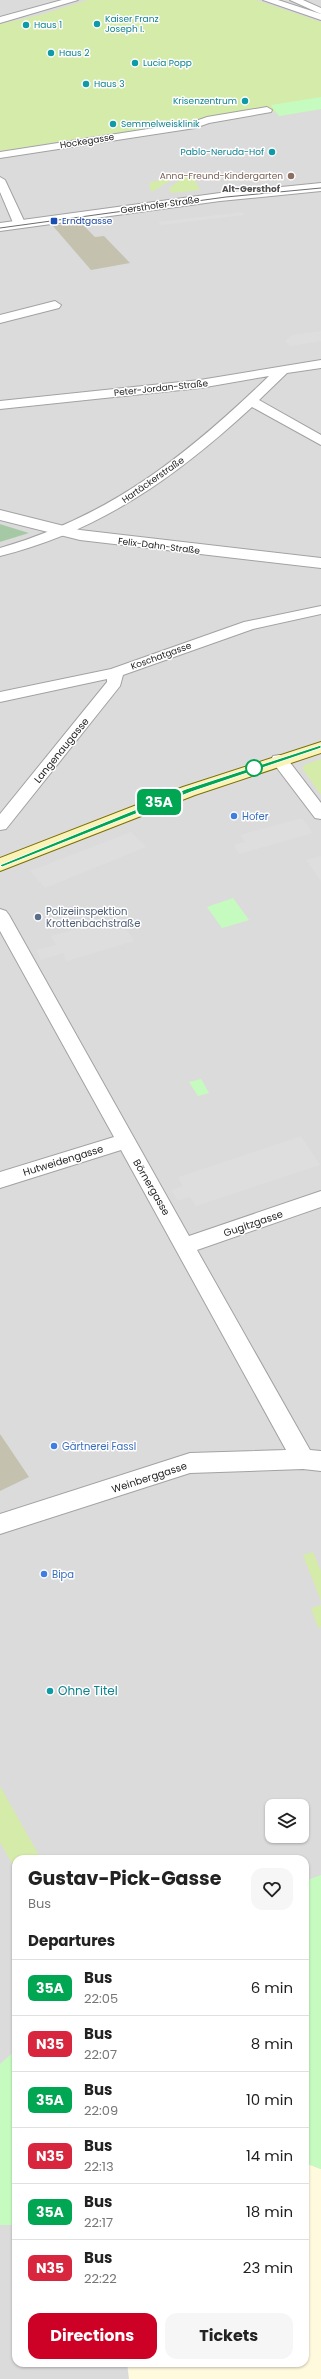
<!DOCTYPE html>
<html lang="en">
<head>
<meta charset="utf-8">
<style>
  body { margin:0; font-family:Poppins,sans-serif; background:#f6f6f6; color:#222; height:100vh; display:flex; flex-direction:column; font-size:15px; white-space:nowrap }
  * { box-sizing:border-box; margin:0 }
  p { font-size:13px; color:#767676 }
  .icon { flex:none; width:22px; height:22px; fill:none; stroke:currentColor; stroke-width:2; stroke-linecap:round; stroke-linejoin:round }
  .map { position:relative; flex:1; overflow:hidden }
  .drawer { position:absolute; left:12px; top:1855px; width:297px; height:512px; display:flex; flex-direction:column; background:#fff; border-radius:12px; box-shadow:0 1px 3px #0004 }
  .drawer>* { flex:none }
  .badge { padding:0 8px; border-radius:6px; font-size:14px; line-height:26px }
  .fabs { position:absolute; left:265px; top:1799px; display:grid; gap:8px }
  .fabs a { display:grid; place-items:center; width:44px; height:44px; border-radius:8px; background:#fff; box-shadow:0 1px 3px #0004; font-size:20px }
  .map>.badge { position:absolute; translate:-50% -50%; box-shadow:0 0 0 2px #fff }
  h2 { padding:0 16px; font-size:15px; line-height:36px }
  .round { display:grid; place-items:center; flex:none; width:42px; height:42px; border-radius:12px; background:#f6f6f6 }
  .head { display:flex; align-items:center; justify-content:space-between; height:68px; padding:0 16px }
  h1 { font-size:19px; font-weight:700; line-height:30px }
  .button { display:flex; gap:8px; margin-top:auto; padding:8px 16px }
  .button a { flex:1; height:46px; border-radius:12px; background:#cd0025; color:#fff; font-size:16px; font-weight:700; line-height:46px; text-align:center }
  .button a+a { background:#f6f6f6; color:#222 }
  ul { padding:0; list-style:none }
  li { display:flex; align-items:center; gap:12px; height:56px; padding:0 16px; border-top:1px solid #e0e0e0 }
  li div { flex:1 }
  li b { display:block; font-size:15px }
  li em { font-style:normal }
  li .badge { min-width:44px; font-weight:700; text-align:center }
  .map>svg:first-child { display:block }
  .residential { fill:#dcdbdb; fill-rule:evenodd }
  .education { fill:#fff9de }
  .construction { fill:#c4c1af }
  .grass { fill:#d5eba9 }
  .cemetery { fill:#a6c9a5 }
  .park { fill:#c6fbc0 }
  .parking { fill:#dedede }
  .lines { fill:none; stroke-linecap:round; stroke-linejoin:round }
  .minor-casing { stroke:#a2a2a2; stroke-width:2 }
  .tertiary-casing { stroke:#a2a2a2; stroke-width:2 }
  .secondary-casing { stroke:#797002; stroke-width:2 }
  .minor { fill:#fff; fill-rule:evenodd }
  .tertiary { fill:#fff; fill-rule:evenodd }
  .secondary { fill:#fbf2b7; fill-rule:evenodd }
  .tram { stroke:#6c6c6c; stroke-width:1 }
  .line { fill:#00a651; stroke:#fff }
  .culture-dot { fill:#0f9aa8; stroke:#fff; stroke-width:1.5 }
  .education-dot { fill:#8d6e63; stroke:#fff; stroke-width:1.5 }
  .transit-dot { fill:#1a4fb4; stroke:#fff; stroke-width:1.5 }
  .stop-dot { fill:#fff; stroke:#00a651; stroke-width:2 }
  .shop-dot { fill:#3f7fe0; stroke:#fff; stroke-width:1.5 }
  .service-dot { fill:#5c6f8a; stroke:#fff; stroke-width:1.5 }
  .labels { text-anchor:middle; stroke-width:3; stroke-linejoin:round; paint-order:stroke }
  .far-culture-label { font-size:9px; fill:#0d838f; stroke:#fff; text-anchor:start }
  .far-street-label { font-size:9px; fill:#1e1e1e; stroke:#fff }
  .far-education-label { font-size:9px; fill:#785e54; stroke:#fff; text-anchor:end }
  .far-neighbourhood-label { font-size:9px; font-weight:bold; fill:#515151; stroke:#fff }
  .far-transit-label { font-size:9px; fill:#164399; stroke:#fff; text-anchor:start }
  .street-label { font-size:10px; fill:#1e1e1e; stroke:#fff }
  .shop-label { font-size:10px; fill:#366cbe; stroke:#fff; text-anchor:start }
  .service-label { font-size:10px; fill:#4e5e75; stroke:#fff; text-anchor:start }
  .near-culture-label { font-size:12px; fill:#0d838f; stroke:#fff; text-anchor:start }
</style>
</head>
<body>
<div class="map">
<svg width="321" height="2379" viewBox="0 0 321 2379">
  <rect width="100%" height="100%" fill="#f0eae4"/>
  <path class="residential" d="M 0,0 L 321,0 L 321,2379 L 0,2379 L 0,542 L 28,533 L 0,524 ZM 272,1806 L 302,1806 L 302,1836 L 272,1836 ZM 16,1859 L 305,1859 L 305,2363 L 16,2363 Z"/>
  <path class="education" d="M 305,2163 L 321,2169 L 321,2379 L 129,2379 L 127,2363 L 305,2363 Z"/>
  <path class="construction" d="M 80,222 L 95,237 L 104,236 L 130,263 L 91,270 L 53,226 Z
    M 0,1434 L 29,1477 L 0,1491 Z"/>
  <path class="grass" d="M 88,0 L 256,0 L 321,22 L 321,109 L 279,116 L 276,112 L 262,110 L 0,151 L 0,24 L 40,15 Z
    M 173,172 L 179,175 L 152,192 L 149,186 L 151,182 L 162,180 L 160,177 Z
    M 189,174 L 192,175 L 200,190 L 171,193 L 169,188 Z
    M 321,759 L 321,795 L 302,768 L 306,764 Z
    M 313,1552 L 321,1571 L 321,1601 L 303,1555 Z
    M 321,1605 L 321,1627 L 318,1628 L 311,1608 Z
    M 0,1786 L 41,1859 L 16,1859 L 16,1871 L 0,1842 Z"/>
  <path class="cemetery" d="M 0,524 L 29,533 L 0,542 Z"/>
  <path class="park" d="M 321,97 L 321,109 L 279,116 L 271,105 Z
    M 233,898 L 249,920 L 222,928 L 207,907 Z
    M 201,1079 L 209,1093 L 198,1096 L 189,1082 Z
    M 321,1875 L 321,2169 L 305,2163 L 305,1881 Z
    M 16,2050 L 16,2225 L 0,2225 L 0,2064 Z"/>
  <path class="parking" d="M 242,212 L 244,215 L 161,225 L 158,222 Z
    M 321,331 L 321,341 L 290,346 L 285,340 L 293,335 Z
    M 302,818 L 313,833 L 239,854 L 234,845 L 245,842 L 240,835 Z
    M 131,832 L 146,847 L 45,888 L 30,871 Z
    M 321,856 L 321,881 L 306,860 Z
    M 119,917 L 134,941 L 67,961 L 63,953 L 41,960 L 36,950 L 56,945 L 51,936 Z
    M 301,1136 L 320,1165 L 196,1206 L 190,1197 L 178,1201 L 171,1190 L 183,1186 L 178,1177 Z"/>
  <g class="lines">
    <g class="minor-casing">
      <path id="minor" d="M 62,0 L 78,0 L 0,23 L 0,17 Z
        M 290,0 L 303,0 L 321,8 L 321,14 Z
        M 267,107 L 272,110 L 271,112 L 209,123 L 195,128 L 0,158 L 0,152 L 193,122 L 207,117 Z
        M 0,177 L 5,180 L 26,225 L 24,227 L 20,228 L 14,225 L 0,192 Z
        M 55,301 L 61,305 L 59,308 L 0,323 L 0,315 Z
        M 321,360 L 321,368 L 287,373 L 259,400 L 321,435 L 321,445 L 252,407 C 177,476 101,531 0,556 L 0,548 C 111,516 187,455 269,376 L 200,388 L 0,409 L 0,401 L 200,380 Z
        M 321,606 L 321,614 L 253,629 L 123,675 L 120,686 L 6,829 L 0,830 L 0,814 L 107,682 L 107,679 L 0,702 L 0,692 L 111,669 L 244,622 Z
        M 279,755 L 285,756 L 321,803 L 321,819 L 315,818 L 271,760 L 273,756 Z
        M 0,909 L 6,911 L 9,915 L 189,1236 L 321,1191 L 321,1207 L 197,1250 L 310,1450 L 321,1451 L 321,1471 L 303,1469 L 190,1473 L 0,1534 L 0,1514 L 190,1453 L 286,1450 L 121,1150 L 0,1188 L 0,1172 L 114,1137 L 0,931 Z"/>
    </g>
    <g class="tertiary-casing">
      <path id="tertiary" d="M 263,0 L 278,0 L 321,14 L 321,20 Z
        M 321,183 L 321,191 L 220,201 L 0,231 L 0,223 L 220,193 Z
        M 0,510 L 80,530 L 321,558 L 321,568 L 80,540 L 0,520 Z"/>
    </g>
    <g class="secondary-casing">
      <path id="secondary" d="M 321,742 L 321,753 L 195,795 L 0,871 L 0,858 L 183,787 Z"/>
    </g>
    <use href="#minor" class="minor"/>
    <use href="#tertiary" class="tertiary"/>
    <use href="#secondary" class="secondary"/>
    <path class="tram" d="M 0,228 L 226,197 L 321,188"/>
  </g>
  <path class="line" d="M 321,745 L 321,748 L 191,792 L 2,867 L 0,865 L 186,789 Z"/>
  <g class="culture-dot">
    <circle cx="97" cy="24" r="4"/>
    <circle cx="26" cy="25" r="4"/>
    <circle cx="51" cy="53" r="4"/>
    <circle cx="135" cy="63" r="4"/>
    <circle cx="86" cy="84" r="4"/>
    <circle cx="245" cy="101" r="4"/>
    <circle cx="113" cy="124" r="4"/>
    <circle cx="272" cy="152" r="4"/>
    <circle cx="50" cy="1691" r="4"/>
  </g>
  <circle class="education-dot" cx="291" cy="176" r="4"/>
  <rect class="transit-dot" x="50" y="217" width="8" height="8" rx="2"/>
  <circle class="stop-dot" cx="254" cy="768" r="8"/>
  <g class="shop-dot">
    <circle cx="234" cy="816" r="4"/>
    <circle cx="54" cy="1446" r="4"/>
    <circle cx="44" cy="1574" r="4"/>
  </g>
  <circle class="service-dot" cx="38" cy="917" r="4"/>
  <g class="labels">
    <g class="far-culture-label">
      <text x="105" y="22">Kaiser Franz<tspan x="105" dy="10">Joseph I.</tspan></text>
      <text x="34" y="28">Haus 1</text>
      <text x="59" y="56">Haus 2</text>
      <text x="143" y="66">Lucia Popp</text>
      <text x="94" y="87">Haus 3</text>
      <text x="237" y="104" text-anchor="end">Krisenzentrum</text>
      <text x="121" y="127">Semmelweisklinik</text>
      <text x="264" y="155" text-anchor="end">Pablo-Neruda-Hof</text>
    </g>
    <g class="far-street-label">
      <text transform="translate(87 141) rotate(-9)" y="3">Hockegasse</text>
      <text transform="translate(160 205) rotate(-8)" y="3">Gersthofer Straße</text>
      <text transform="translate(161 388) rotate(-6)" y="3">Peter-Jordan-Straße</text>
      <text transform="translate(153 480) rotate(-35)" y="3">Hartäckerstraße</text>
      <text transform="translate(159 546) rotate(7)" y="3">Felix-Dahn-Straße</text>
      <text transform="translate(161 656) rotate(-20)" y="3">Koschatgasse</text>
    </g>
    <g class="far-education-label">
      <text x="283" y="179">Anna-Freund-Kindergarten</text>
    </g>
    <g class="far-neighbourhood-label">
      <text x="251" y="192">Alt-Gersthof</text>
    </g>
    <g class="far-transit-label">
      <text x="62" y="224">Erndtgasse</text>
    </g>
    <g class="street-label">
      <text transform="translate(61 750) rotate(-51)" y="4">Langenaugasse</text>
      <text transform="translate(63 1160) rotate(-17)" y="4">Hutweidengasse</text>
      <text transform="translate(152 1187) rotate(60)" y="4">Börnergasse</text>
      <text transform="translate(253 1223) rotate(-19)" y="4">Gugitzgasse</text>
      <text transform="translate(149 1477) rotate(-18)" y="4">Weinberggasse</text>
    </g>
    <g class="shop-label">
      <text x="242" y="820">Hofer</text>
      <text x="62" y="1450">Gärtnerei Fassl</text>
      <text x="52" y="1578">Bipa</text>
    </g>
    <g class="service-label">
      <text x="46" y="915">Polizeiinspektion<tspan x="46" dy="12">Krottenbachstraße</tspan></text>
    </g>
    <g class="near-culture-label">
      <text x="58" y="1695">Ohne Titel</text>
    </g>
  </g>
</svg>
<div class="fabs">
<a><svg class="icon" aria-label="layers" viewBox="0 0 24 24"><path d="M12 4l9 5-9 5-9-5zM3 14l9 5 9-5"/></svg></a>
</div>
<b class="badge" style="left:159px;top:802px;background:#00a651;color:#fff">35A</b>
<section class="drawer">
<div class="head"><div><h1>Gustav-Pick-Gasse</h1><p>Bus</p></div><a class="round"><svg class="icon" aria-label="heart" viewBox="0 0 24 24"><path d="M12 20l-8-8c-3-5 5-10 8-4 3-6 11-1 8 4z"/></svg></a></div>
<h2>Departures</h2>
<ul>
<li><span class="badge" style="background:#00a651;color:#fff">35A</span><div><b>Bus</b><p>22:05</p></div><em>6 min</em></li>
<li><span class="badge" style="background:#d7263d;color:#fff">N35</span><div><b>Bus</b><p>22:07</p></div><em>8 min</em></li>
<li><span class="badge" style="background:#00a651;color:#fff">35A</span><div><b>Bus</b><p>22:09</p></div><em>10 min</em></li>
<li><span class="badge" style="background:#d7263d;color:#fff">N35</span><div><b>Bus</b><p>22:13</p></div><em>14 min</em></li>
<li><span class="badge" style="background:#00a651;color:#fff">35A</span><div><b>Bus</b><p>22:17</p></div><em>18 min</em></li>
<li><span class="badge" style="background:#d7263d;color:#fff">N35</span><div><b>Bus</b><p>22:22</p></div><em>23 min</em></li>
</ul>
<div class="button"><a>Directions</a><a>Tickets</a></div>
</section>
</div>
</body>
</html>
